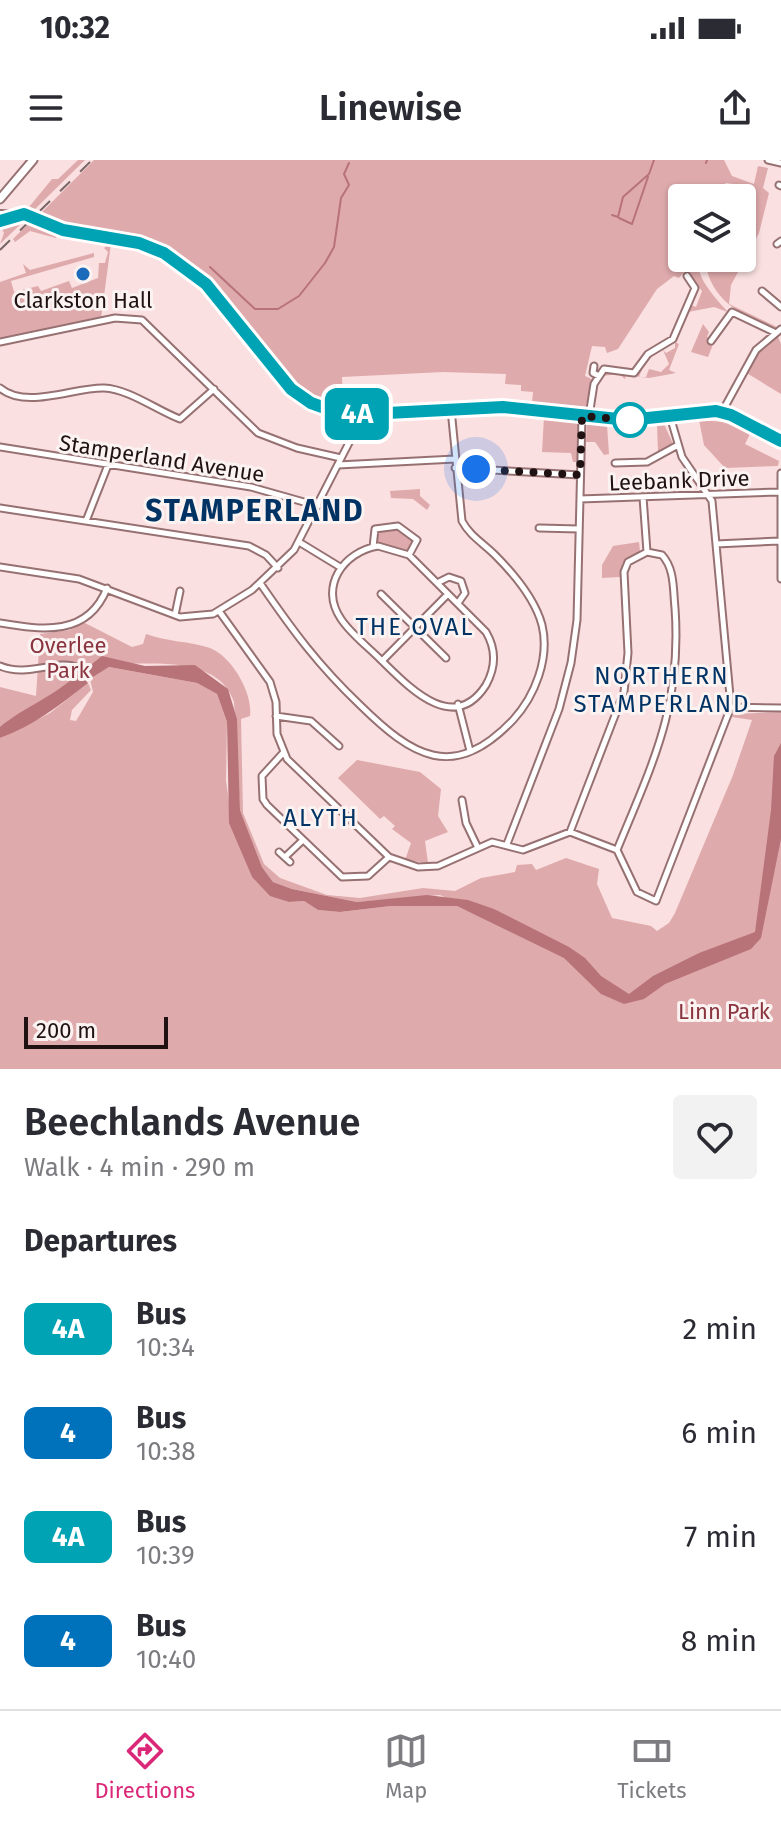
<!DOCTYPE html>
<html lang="en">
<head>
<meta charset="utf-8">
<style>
  body { margin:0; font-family:"Fira Sans",sans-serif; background:#f2f2f3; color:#2b2b33; height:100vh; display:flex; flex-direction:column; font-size:30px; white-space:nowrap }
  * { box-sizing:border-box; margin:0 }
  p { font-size:26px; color:#7c7c81 }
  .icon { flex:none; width:44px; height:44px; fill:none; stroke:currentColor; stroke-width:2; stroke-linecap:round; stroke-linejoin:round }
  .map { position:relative; height:909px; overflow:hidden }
  .details { display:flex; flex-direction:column; background:#fff; flex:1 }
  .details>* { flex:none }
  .badge { padding:0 16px; border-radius:12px; font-size:28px; line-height:52px }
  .fabs { position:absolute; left:668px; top:24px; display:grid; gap:16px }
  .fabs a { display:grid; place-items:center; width:88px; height:88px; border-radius:8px; background:#fff; box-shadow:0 2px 6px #0004; font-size:40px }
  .scale { position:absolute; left:24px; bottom:20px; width:144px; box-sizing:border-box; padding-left:8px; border:4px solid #201212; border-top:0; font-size:22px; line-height:28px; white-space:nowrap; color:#201212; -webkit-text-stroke:6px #fbf2f2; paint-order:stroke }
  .you { position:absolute; width:40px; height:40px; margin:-20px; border:6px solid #fff; border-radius:50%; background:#1a73e8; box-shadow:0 0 0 12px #1a73e833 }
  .map>.badge { position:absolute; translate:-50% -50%; box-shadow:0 0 0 4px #fff }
  h2 { padding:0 24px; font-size:30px; line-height:72px }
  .round { display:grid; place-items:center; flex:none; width:84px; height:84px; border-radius:8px; background:#f2f2f3 }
  .overview { display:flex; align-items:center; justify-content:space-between; height:136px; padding:0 24px }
  h1 { font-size:38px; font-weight:600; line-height:60px }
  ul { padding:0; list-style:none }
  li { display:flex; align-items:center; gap:24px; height:104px; padding:0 24px }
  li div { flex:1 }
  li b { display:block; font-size:30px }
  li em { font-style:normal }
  li .badge { min-width:88px; font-weight:700; text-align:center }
  .status { display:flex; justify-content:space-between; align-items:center; height:56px; padding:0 40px; background:#fff; direction:ltr }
  .status svg { height:22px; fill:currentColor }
  header { display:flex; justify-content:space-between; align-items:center; height:104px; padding:0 24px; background:#fff; font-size:36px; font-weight:600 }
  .menu { display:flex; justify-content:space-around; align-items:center; height:112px; border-top:2px solid #e1e1e2; background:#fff; font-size:22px; color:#7c7c81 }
  .menu a { display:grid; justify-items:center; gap:4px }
  .menu .on { color:#db2777 }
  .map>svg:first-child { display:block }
  .green { fill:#dfaaac }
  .water { fill:#b87378 }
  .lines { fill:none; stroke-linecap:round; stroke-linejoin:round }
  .stream { stroke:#b87378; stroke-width:2 }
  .minor-casing { stroke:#977172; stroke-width:9 }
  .secondary-casing { stroke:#977172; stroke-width:10 }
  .primary-casing { stroke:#977172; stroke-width:11 }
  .minor { stroke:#fff; stroke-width:5 }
  .secondary { stroke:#fff; stroke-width:6 }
  .primary { stroke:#fff; stroke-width:7 }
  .rail { stroke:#796667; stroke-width:2; stroke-dasharray:14 14; stroke-linecap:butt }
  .secondary-bridge-casing { stroke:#977172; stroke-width:10; stroke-linecap:butt }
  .secondary-bridge { stroke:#fff; stroke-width:6 }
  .line-casing { stroke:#fff; stroke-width:18 }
  .line { stroke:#00a3b4; stroke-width:12 }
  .walk { stroke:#201212; stroke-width:8; stroke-dasharray:0 14.4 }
  .poi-dot { fill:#1b6bba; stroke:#fbf2f2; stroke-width:3 }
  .stop-dot { fill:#fff; stroke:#00a3b4; stroke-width:4 }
  .labels { text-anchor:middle; stroke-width:6; stroke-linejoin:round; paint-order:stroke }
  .poi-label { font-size:22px; fill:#201212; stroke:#fbf2f2 }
  .street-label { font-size:22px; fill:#201212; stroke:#fbf2f2 }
  .park-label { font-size:22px; fill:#8a343f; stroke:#fbf2f2 }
  .neighbourhood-label { font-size:24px; letter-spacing:2px; fill:#003364; stroke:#fbf2f2 }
  .district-label { font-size:30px; font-weight:bold; letter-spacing:2px; fill:#003364; stroke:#fbf2f2 }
</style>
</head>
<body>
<div class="status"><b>10:32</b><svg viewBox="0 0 49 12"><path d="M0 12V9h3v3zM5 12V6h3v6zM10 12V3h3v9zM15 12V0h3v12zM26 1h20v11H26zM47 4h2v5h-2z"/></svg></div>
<header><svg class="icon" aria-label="menu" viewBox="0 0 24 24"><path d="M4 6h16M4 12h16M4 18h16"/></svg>Linewise<svg class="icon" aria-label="share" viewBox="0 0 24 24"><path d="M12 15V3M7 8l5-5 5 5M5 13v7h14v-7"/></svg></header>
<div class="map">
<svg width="781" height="909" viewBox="0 0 781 909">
  <rect width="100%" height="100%" fill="#fae0e1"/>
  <path class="green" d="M 78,0 L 85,0 L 31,53 L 8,52 L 29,47 L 52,19 L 58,19 Z
    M 94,0 L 724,0 L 732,16 L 754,24 L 758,6 L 768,8 L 763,28 L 769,33 L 759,73 L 731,125 L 729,144 L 779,168 L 772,169 C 739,154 708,138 705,98 L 742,98 L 742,55 L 746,36 L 733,24 L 726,23 L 722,26 L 727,31 L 723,38 L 682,38 L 682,98 L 698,98 C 695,117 716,139 728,152 L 714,147 L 688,152 L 691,145 L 696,147 L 702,131 L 686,110 L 679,118 L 674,116 L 657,129 L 618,189 L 607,193 L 605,187 L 592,186 L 585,216 L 594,220 L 585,249 L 532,243 L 533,232 L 521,231 L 521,225 L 505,224 L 506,214 L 443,212 L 342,217 L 343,249 C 266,231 243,136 179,96 C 136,69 85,73 38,56 Z
    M 16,58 L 26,59 L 0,84 L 4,73 L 0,65 Z
    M 31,61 L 57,73 L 56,78 L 30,71 L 15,82 L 13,79 Z
    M 111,83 L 101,159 L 0,179 L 0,122 L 26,113 L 23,104 L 30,110 L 94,93 L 94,97 L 11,121 L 14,132 L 38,126 L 41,131 L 69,121 L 72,128 L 98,118 L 99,103 L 105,103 L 108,92 L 104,88 Z
    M 703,164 L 709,172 L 707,177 L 711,177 L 708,184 L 714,182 L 708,197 L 691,192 Z
    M 777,174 L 781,184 L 781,234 L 745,212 L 756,193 Z
    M 675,182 L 679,184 L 669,210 L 676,213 L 649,218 L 626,215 L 625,219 L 619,214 L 602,216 L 607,211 L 635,215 L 643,207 L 639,217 L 646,217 L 649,209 L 661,212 L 669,204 L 663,190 L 666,193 L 675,188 Z
    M 544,257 L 578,262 L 577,302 L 573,302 L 571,293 L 542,292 Z
    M 699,260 L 724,262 L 750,274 L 745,284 L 779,301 L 778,306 L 725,308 L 704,285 Z
    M 664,264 L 674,286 L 658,292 L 657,265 Z
    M 587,265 L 607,265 L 609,294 L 604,295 L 595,282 L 586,282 Z
    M 420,329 L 420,336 L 430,345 L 427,350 L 413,339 L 391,338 L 390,331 Z
    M 396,367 L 414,378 L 409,391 L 375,382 L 374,372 Z
    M 639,382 L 640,391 L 623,402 L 620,417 L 602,418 L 602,405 L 613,386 Z
    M 83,462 L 132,487 L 143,484 L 146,474 C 167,482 189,481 210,488 C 231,496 253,532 250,556 L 241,559 L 243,653 L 264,704 L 280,718 L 327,735 L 360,738 L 423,728 L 455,731 L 481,718 L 515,712 L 517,705 L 532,704 L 536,710 L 566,698 L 599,709 L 597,724 L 612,758 L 651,766 L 657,771 L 669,763 L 675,753 L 733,615 L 752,560 L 732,557 L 733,554 L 781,552 L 781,909 L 0,909 L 0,578 L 50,553 L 88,523 L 91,530 L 72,550 L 70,560 L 76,561 L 93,532 L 90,519 L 109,507 L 197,523 L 217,534 L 227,562 L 226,621 L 233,670 L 252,717 L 274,736 L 289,742 L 304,741 L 318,750 L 340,752 L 391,746 L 457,746 L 536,781 L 440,735 L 357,742 L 292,729 L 273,722 L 262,707 L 240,650 L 234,542 C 217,491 141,506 99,504 L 75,526 L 0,572 L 0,527 L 36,536 L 40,474 L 70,470 Z
    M 357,600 L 420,612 L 441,629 L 438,656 L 448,672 L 425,681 L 428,703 L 405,700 L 411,683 L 392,669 L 395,666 L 384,656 L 380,659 L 338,618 Z"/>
  <path class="water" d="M 102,496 L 145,506 L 195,505 L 228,529 L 237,559 L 240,650 L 262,707 L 273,722 L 292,729 L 357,742 L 427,735 L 468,740 L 494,749 L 569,787 L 585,798 L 601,816 L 629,834 L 653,816 L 699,793 L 755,772 L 771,650 L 774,596 L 781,583 L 781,679 L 761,778 L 751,789 L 665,824 L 644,839 L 624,844 L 601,834 L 564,798 L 457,746 L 391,746 L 340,752 L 318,750 L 304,741 L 289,742 L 270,736 L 252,717 L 229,663 L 227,562 L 217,534 L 197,523 L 109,507 L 90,519 L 83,511 Z
    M 79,513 L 88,523 C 60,545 33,566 0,578 L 0,567 C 24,547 55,536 79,513 Z"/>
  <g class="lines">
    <path class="stream" d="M 706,3 L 707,0
      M 612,55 L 618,57 L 623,37 L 649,14 L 654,0
      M 619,58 L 632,64 L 648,17
      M 210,107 L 255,149 L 278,149 L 299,136 L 325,103 L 334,87 L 341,38 L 349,25 L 344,14 L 349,3"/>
    <g class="minor-casing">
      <path id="minor" d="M 768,0 L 781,3
        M 779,25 L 781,26
        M 777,84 L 781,81
        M 762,131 L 781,147
        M 711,181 L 732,152 L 774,172
        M 0,182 L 115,158 L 142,160 L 258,273 L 297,288 L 341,298
        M 594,206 L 593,213 L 599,216
        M 0,228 C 26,250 74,227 104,228 C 129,229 158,251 180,259 L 214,229
        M 722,252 L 756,190 L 781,169
        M 589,256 L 594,224 L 604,209 L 634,213 L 648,194 L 673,179 L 695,128 L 687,116
        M 0,287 L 251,327 L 318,346
        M 615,303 L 647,302 L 678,285
        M 338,305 L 455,299
        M 455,308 L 580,315
        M 781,313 L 781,419
        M 643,337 L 647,392
        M 580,339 L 779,332
        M 0,348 L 249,386 L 266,395 L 278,408
        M 86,361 L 108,305
        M 539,368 L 579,369
        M 299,382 L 340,407
        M 716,384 L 779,381
        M 378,386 L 409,395 L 486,472 C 496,489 496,507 486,525 C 453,577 406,524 380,499 C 367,486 351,474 341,459 C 319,427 343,392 378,386 Z
        M 373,387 L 375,369 L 398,366 L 417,380 L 409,395
        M 0,407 L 79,419 L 180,457 L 213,454 L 252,430 L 294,390 L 354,273 L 358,254
        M 260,423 C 293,471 318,505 360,545 C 412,596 453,623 513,560 C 535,536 550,498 542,465 C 535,439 514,414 495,395 C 483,383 470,376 462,361 L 451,249
        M 437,423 L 449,417 L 461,421 L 465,433 L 458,443
        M 381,434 L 446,498
        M 219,451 L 270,522 L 276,542 L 277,574 L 287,599 L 389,697 L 418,707 L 438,706 L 492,682 L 523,690 L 570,672 L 617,690 L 637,732 L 656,741 L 729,552 L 730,536 L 712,341 L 682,297 L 670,256
        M 175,455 L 180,431
        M 0,463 C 42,470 88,477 107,428
        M 382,501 L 448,434
        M 0,506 C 28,518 58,498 78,508
        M 458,544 L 470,591
        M 730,547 L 781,548
        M 276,556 L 311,561 L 339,586
        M 283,593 L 262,616 L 263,639 L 267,645 L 342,717 L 368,716 L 389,697
        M 462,640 L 466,663 L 478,688
        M 570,672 L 624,532 L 628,493 L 624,412 L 628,402 L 647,392
        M 507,684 L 559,549 L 571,503 L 577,460 L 582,256
        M 617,690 C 653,602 682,546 675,448 C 673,430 675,409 662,395 L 647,392
        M 279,692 L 290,702
        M 285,697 L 303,680"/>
    </g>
    <g class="secondary-casing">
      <path id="secondary" d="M 0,54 L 27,55
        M 36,60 C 100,86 148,70 203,122 C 246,163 272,238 335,252 C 380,262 434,249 480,247 C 527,244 572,258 619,259 C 652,261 689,246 721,252 C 742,256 763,272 781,281"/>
    </g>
    <g class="primary-casing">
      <path id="primary" d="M 0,39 L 33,0"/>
    </g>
    <use href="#minor" class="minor"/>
    <use href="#secondary" class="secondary"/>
    <use href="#primary" class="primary"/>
    <path class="rail" d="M 0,90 L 92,0"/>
    <g class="secondary-bridge-casing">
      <path id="secondary-bridge" d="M 27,55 L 36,60"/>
    </g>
    <use href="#secondary-bridge" class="secondary-bridge"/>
  </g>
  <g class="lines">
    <g class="line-casing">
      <path id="line" d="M 0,61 L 24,54 L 63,70 L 139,83 L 164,93 L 206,124 L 291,229 L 311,243 L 336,252 L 368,254 L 503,247 L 628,260 L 716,251 L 731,255 L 781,281"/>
    </g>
    <use href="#line" class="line"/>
    <path class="walk" d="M 476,309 L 580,315 L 582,256 L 630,260"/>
  </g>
  <circle class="poi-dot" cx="83" cy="114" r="8"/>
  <circle class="stop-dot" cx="630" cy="260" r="16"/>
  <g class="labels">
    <g class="poi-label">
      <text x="83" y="148">Clarkston Hall</text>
    </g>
    <g class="street-label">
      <text transform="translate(162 298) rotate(9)" y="8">Stamperland Avenue</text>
      <text transform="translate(679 320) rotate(-2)" y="8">Leebank Drive</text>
    </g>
    <g class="park-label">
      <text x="68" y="493">Overlee<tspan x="68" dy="25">Park</tspan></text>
      <text x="724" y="859">Linn Park</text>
    </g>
    <g class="neighbourhood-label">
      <text x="415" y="475">THE OVAL</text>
      <text x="662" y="524">NORTHERN<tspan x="662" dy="28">STAMPERLAND</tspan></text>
      <text x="321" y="666">ALYTH</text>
    </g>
    <g class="district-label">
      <text x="255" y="361">STAMPERLAND</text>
    </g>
  </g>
</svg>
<div class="fabs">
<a><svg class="icon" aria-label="layers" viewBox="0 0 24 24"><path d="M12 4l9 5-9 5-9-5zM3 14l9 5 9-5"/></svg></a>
</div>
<div class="scale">200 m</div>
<div class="you" style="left:476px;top:309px"></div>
<b class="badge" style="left:357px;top:254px;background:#00a3b4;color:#fff">4A</b>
</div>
<section class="details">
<div class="overview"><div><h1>Beechlands Avenue</h1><p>Walk · 4 min · 290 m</p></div><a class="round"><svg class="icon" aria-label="heart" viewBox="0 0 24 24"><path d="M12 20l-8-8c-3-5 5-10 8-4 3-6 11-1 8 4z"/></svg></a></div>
<h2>Departures</h2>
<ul>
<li><span class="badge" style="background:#00a3b4;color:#fff">4A</span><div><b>Bus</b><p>10:34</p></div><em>2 min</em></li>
<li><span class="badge" style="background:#0072bc;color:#fff">4</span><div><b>Bus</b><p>10:38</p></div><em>6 min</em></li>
<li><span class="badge" style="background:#00a3b4;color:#fff">4A</span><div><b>Bus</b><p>10:39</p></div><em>7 min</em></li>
<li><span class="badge" style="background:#0072bc;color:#fff">4</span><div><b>Bus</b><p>10:40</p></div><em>8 min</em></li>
</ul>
</section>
<nav class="menu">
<a class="on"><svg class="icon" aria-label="directions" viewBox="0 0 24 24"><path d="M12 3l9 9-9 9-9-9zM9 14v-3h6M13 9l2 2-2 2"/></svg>Directions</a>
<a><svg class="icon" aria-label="map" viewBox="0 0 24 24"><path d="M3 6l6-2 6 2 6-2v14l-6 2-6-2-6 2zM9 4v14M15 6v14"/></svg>Map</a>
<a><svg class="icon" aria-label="tickets" viewBox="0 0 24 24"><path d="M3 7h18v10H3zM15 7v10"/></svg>Tickets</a>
</nav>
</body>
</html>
